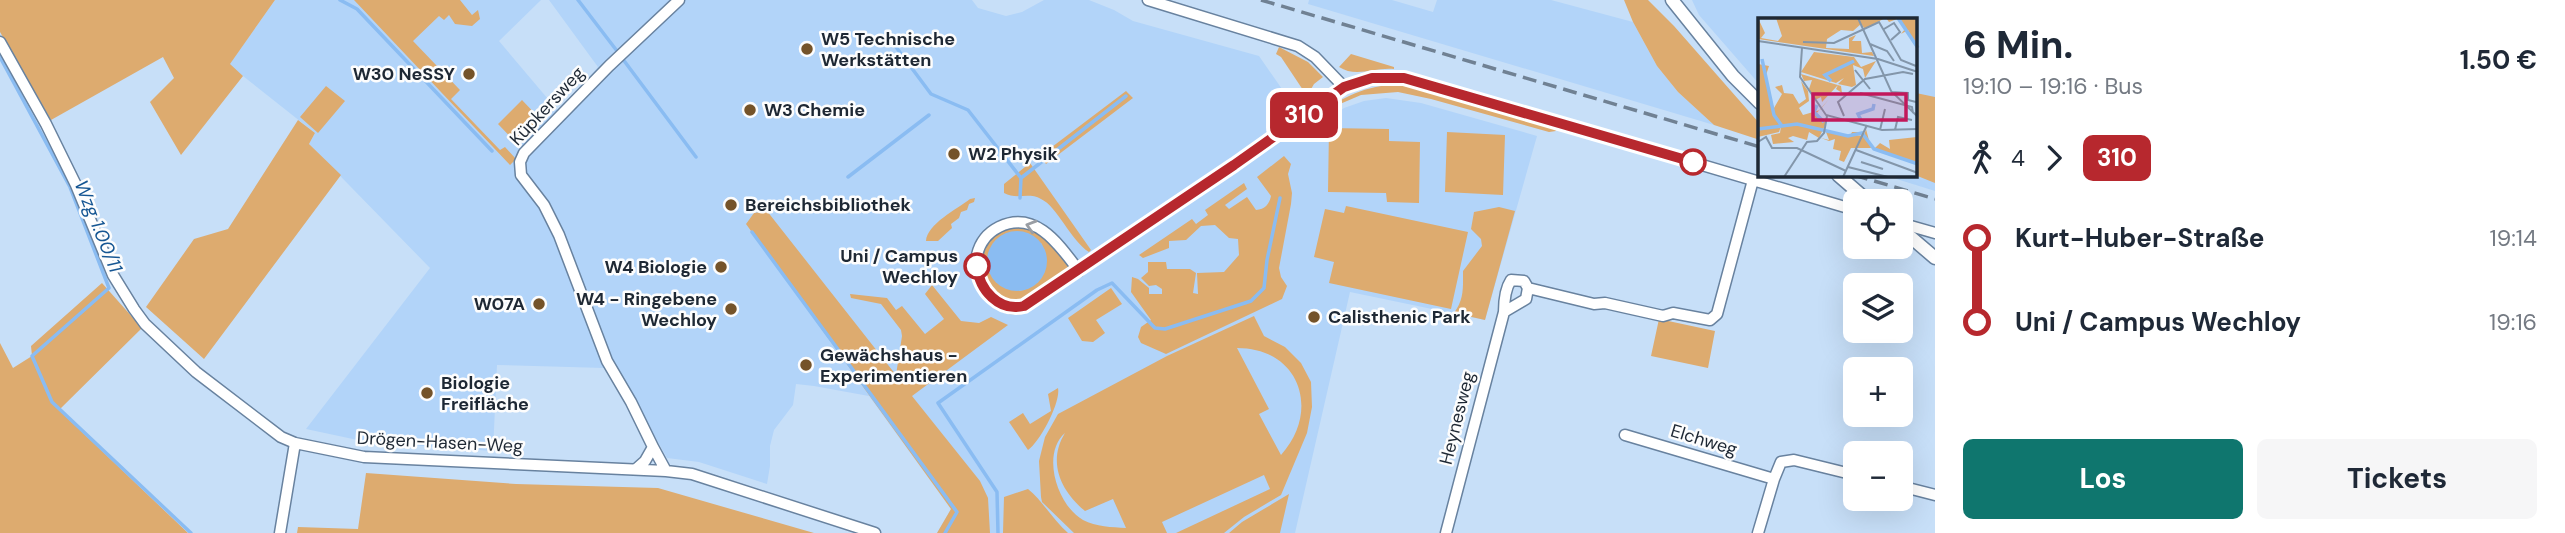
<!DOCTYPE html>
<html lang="de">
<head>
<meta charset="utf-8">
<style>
  body { margin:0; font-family:"DM Sans",sans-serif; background:#f6f6f7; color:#1f2937; height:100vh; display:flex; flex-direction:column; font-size:26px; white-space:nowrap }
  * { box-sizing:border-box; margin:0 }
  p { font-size:23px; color:#747a83 }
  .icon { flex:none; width:38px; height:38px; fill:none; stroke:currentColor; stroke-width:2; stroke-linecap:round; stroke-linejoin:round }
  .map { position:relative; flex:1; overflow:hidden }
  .drawer { display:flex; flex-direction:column; background:#fff; width:630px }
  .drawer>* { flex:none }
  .badge { padding:0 14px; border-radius:10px; font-size:24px; line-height:46px }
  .controls { position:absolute; left:1843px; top:189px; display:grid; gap:14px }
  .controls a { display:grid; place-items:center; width:70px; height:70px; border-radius:10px; background:#fff; box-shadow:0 7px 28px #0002; font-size:35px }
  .map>.badge { position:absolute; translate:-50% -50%; box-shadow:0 0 0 4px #fff }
  .legs { display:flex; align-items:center; gap:10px; height:77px; padding:0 28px; font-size:23px }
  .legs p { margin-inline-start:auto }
  .summary { display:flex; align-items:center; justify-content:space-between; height:119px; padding:0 28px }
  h1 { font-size:38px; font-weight:700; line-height:52px }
  .button { display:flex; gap:14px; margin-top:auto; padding:14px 28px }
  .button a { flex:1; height:80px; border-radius:10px; background:#0f766e; color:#fff; font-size:28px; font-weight:700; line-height:80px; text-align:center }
  .button a+a { background:#f6f6f7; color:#1f2937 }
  ul { padding:0 28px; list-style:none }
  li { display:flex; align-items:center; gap:24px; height:84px; font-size:26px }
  li i { display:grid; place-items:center; width:10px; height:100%; margin:0 9px; background:currentColor }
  li i::after { content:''; width:18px; height:18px; margin:-9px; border:5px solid; border-radius:50%; background:#fff }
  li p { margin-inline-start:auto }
  li:first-child i { background:linear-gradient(#0000 50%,currentColor 0) }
  li:last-child i { background:linear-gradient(currentColor 50%,#0000 0) }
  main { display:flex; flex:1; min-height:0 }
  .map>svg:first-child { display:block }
  .built { fill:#b2d4f9 }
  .green { fill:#ddab6f; fill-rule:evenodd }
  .water { fill:#8abcf2 }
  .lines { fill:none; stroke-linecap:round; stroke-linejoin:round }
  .stream { stroke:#8abcf2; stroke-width:3.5 }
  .minor-casing { stroke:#68829f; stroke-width:13 }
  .tertiary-casing { stroke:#68829f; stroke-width:15 }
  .minor { stroke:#fff; stroke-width:10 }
  .tertiary { stroke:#fff; stroke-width:12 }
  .rail { stroke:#708193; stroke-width:3.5; stroke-dasharray:14 7; stroke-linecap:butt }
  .oneway { stroke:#9a9ea4 }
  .line-1-casing { stroke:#fff; stroke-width:16 }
  .line-1 { stroke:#b7282e; stroke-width:10 }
  .poi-dot { fill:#74532a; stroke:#fdfdfd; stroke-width:2.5 }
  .stop-1-dot { fill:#fff; stroke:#b7282e; stroke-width:3.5 }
  .labels { text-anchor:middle; stroke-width:5; stroke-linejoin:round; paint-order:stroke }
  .poi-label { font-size:18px; font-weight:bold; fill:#1e2834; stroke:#fdfdfd; text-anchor:start }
  .street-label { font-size:18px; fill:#1e2834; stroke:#fdfdfd }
  .stop-label { font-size:18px; font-weight:bold; fill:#1e2834; stroke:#fdfdfd; text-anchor:end }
  .water-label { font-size:19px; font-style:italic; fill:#155693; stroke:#fdfdfd }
  .inset-river { fill:none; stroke:#8abcf2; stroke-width:3.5 }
  .inset-road { fill:none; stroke:#8396aa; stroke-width:2 }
  .view { fill:#c2185b; fill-opacity:0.15; stroke:#c2185b; stroke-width:3.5 }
  .inset-edge { fill:none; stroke:#1e2834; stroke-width:3.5 }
</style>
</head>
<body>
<main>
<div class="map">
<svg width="1935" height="533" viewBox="0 0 1935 533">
  <rect width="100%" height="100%" fill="#c7dff8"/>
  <path class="built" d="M 275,0 L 541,0 L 499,41 L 559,112 L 598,67 L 549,0 L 972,0 L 978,8 L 1006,16 L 1022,12 L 1044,0 L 1089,0 L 1114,10 L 1133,21 L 1259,56 L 1311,131 L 1344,108 L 1364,101 L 1386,98 L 1421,103 L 1537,136 L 1485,320 L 1350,292 L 1295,533 L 937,533 L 951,509 L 869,396 L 814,386 L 796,384 L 793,405 L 774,430 L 770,446 L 770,466 L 767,484 L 699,462 L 667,458 L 613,362 L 604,368 L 497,365 L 493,451 L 367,442 L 306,429 L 430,268 L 309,144 L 315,133 L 229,65 Z
    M 1309,0 L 1392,0 L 1433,12 L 1437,0 L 1551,0 L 1633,22 L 1657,66 L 1678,92 L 1714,125 L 1308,4 Z
    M 1692,0 L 1935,0 L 1935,191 L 1884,175 L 1916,175 L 1916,19 L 1760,19 L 1760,85 L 1699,15 Z"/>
  <path class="green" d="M 0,0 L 275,0 L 230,64 L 243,76 L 181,155 L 150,102 L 174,78 L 163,57 L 51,120 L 0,32 Z
    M 354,0 L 460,0 L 472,15 L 478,10 L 480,19 L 472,26 L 455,24 L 449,15 L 444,20 L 439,16 L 413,41 L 460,90 L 451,99 L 500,150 L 505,147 L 516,159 L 510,165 Z
    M 1624,0 L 1648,0 L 1674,26 L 1760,124 L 1760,140 L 1714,125 L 1678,92 L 1657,66 L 1633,22 Z
    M 1279,47 L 1308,62 L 1323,77 L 1314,84 L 1307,96 L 1281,57 L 1276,54 Z
    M 1351,54 L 1394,67 L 1394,69 C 1375,67 1356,78 1339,67 Z
    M 1399,85 L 1431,91 L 1554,127 L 1556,131 L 1549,132 L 1431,99 L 1398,92 L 1361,95 L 1319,113 C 1344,97 1368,84 1399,85 Z
    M 326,86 L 345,101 L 318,133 L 300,117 Z
    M 1126,91 L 1133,98 L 1046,164 L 1040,156 Z
    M 1916,93 L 1935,97 L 1935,183 L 1915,175 Z
    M 522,100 L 542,121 L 518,145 L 498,124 Z
    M 298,120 L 315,133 L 309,144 L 341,175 L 204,359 L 146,307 L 194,239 L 228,229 Z
    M 1329,128 L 1389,129 L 1389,141 L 1420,142 L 1419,203 L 1387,202 L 1386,193 L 1328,192 Z
    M 1447,132 L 1505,135 L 1503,195 L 1445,192 Z
    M 1284,156 L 1291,164 L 1288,174 L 1292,193 L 1291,204 L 1279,268 L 1281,277 L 1287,286 L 1282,299 L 1166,354 L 1141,343 L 1138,337 L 1141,327 L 1151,320 L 1131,292 L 1132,277 L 1138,279 L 1149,288 L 1149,294 L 1162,294 L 1162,289 L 1156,285 L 1149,286 L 1141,278 L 1148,272 L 1148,262 L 1166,262 L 1167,269 L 1190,269 L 1196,273 L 1193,293 L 1198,294 L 1197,273 L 1224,272 L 1239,255 L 1238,239 L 1229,238 L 1215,225 L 1201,226 L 1186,240 L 1169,241 L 1169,248 L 1143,258 L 1139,255 L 1192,219 L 1196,224 L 1208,215 L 1205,210 L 1244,183 L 1247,189 L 1225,205 L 1229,209 L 1247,197 L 1256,210 C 1265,209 1269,205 1271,196 L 1257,177 Z
    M 1030,163 L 1091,250 L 1089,252 C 1071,241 1057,206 1041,199 C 1029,192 1016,200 1004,193 L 1004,184 Z
    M 975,198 L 974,202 L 969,204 L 967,210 L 961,212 L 959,218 L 951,224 L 952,228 L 938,241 L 926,241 C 927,224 957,209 970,199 Z
    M 1346,206 L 1468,232 L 1451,309 L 1329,283 L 1334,262 L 1314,257 L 1325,209 L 1344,213 Z
    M 1499,207 L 1515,211 L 1485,320 L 1454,313 C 1464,299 1463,289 1463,271 L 1482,246 L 1481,239 L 1471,229 L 1474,212 Z
    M 767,211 L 896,375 L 902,336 L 901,330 L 881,304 L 851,298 L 850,294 L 887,298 L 896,310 L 902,306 L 925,334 L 944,319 L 925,294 L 932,285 L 961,321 L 979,323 L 991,317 L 1008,325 L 912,396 L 980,481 L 988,498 L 990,533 L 937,533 L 951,509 L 746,224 L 754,213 Z
    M 1006,224 L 1039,226 L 1079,271 L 1024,306 L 995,299 L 978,278 L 981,242 ZM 1041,243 C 1052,265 1042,286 1019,291 Z
    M 102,283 L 142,328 L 59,410 L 188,533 L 0,533 L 0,343 L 13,368 L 32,356 L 31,346 Z
    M 1111,288 L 1122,304 L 1096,320 L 1105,333 L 1093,342 L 1082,341 L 1068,318 Z
    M 1254,316 L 1264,336 L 1285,347 L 1301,363 L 1311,382 L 1312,407 L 1307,433 L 1281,495 L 1244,517 L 1224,533 L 1176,533 L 1270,489 L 1264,475 L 1162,522 L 1167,533 L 1074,533 L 1042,502 L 1041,497 L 1039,461 L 1045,437 L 1058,414 L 1167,356 ZM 1237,348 C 1300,348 1321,411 1281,455 L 1259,414 L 1269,409 ZM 1065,433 C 1047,462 1061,491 1085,511 L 1113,499 L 1126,528 C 1112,527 1096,527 1083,520 C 1057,505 1041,454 1065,433 Z
    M 1659,319 L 1715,331 L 1708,368 L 1651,356 Z
    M 1058,388 C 1061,402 1040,442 1028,450 L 1009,422 L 1023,413 L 1030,424 L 1051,411 L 1048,394 Z
    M 366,473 L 516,484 L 658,488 L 814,533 L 297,533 L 298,527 L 358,529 Z
    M 1028,489 C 1042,500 1053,520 1068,533 L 1003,533 L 1004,497 Z
    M 1289,494 L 1280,533 L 1229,533 L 1242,522 Z"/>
  <path class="water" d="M987 261a30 30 0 1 1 60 0a30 30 0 1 1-60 0Z"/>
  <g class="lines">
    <path class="stream" d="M 340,0 L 357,9 L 492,151
      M 578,0 L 617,51
      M 896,47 L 931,94 L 968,110 L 1021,178
      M 0,57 L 70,187 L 109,288 L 32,356 L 52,402 L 191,533
      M 622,58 L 696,157
      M 848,177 L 929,115
      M 1020,198 L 1021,178 L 1126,96
      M 752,232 L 957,512 L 945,533
      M 998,533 L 997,492 L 938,403 L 1097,290 L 1112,283 L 1155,328 L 1165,329 L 1251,301 L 1264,288 L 1267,260 L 1280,198"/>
    <g class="minor-casing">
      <path id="minor" d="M 1148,0 L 1298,46 L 1315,57 L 1344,87
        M 0,42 L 46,124 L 76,185 L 113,275 L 134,309 L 145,324 L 196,372 L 281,437 L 295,443 L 364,457 L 666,471 L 692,474 L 875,533
        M 1900,223 L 1935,233
        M 1079,271 C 1060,246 1036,209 999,227 C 987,233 980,242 977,255 C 972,279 996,315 1022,307 C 1031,303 1041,295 1049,290 C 1076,273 1102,254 1128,236 C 1200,186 1274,139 1344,87 C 1374,76 1396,76 1427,84 L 1855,210
        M 1528,288 L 1594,304 L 1605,303 L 1663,316 L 1673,313 L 1710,320 L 1717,314 L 1753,180
        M 1625,435 L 1774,479
        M 653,447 L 666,471
        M 636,469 L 645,461 L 653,447 L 631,402 L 607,361 L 559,235 L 544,205 L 521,175 L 520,162 L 524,153 L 609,66 L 679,0
        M 1900,486 L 1935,495
        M 280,533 L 295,443
        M 1446,533 L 1504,312 C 1504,301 1505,289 1511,280 L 1524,281 L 1528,288 L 1526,299 L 1504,312
        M 1758,533 L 1774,479 L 1781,462 L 1794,460 L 1855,475"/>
    </g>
    <g class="tertiary-casing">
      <path id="tertiary" d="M 1672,0 L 1733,76 L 1760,103
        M 1838,175 L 1868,201
        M 1900,228 L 1935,258"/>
    </g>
    <use href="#minor" class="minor"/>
    <use href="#tertiary" class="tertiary"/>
    <path class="rail" d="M 1261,0 L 1760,147
      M 1854,175 L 1935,199"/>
  </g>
  <defs><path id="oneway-chevron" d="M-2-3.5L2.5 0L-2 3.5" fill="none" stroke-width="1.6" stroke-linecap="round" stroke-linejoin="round" transform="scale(1.75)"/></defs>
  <use class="oneway" href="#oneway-chevron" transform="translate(1031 226) rotate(-163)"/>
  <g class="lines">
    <g class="line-1-casing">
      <path id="line-1" d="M 977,266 C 979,290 999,312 1024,306 L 1234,165 L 1344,87 L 1372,78 L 1404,78 L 1693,162"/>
    </g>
    <use href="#line-1" class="line-1"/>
  </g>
  <g class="poi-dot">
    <circle cx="807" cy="49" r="7"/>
    <circle cx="469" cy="74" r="7"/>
    <circle cx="750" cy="110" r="7"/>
    <circle cx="954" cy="154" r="7"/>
    <circle cx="731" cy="205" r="7"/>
    <circle cx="721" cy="267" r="7"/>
    <circle cx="539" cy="304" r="7"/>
    <circle cx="731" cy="309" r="7"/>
    <circle cx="1314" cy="317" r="7"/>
    <circle cx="806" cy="365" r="7"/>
    <circle cx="427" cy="393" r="7"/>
  </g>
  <g class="stop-1-dot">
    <circle cx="1693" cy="162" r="12"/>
    <circle cx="977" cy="266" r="12"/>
  </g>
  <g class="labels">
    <g class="poi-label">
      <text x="821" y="45">W5 Technische<tspan x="821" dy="21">Werkstätten</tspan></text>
      <text x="455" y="80" text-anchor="end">W30 NeSSY</text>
      <text x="764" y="116">W3 Chemie</text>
      <text x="968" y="160">W2 Physik</text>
      <text x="745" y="211">Bereichsbibliothek</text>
      <text x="707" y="273" text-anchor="end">W4 Biologie</text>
      <text x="717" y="305" text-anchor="end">W4 - Ringebene<tspan x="717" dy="21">Wechloy</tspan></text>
      <text x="525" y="310" text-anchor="end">W07A</text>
      <text x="1328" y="323">Calisthenic Park</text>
      <text x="820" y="361">Gewächshaus -<tspan x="820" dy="21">Experimentieren</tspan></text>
      <text x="441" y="389">Biologie<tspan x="441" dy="21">Freifläche</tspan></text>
    </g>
    <g class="street-label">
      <text transform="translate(547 106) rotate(-47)" y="6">Küpkersweg</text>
      <text transform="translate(1457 418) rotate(-76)" y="6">Heynesweg</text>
      <text transform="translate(1704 440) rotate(17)" y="6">Elchweg</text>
      <text transform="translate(440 442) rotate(3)" y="6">Drögen-Hasen-Weg</text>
    </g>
    <g class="stop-label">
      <text x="958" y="262">Uni / Campus<tspan x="958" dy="21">Wechloy</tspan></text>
    </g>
    <g class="water-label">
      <text transform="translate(99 226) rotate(68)" y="7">Wzg 1.00/11</text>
    </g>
  </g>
  <g transform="translate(1758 18)">
    <rect width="159" height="159" fill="#c7dff8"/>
    <path d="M 0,0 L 7,15 L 3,20 L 20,23 L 24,18 L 18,0 L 127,0 L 107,11 L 103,6 L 95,13 L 83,12 L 69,21 L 68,30 L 91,31 L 91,20 L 98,17 L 94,23 L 103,23 L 104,35 L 114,34 L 116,38 L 0,21 ZM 128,0 L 159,0 L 159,29 L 150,12 L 143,16 L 147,11 L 139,1 L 131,4 ZM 56,34 L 96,39 L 103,49 L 118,43 L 107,60 L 105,51 L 95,47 L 98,67 L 94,69 L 80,66 L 86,60 L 78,65 L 43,54 ZM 0,46 L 11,48 L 7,60 L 16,90 L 24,76 L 17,69 L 24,67 L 26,75 L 35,76 L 41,86 L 48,81 L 43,63 L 50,73 L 51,83 L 41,90 L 45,97 L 62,92 L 71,81 L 58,96 L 68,105 L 61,120 L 51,114 L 49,122 L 35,118 L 30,120 L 36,124 L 15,126 L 13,117 L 22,115 L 23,108 L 21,114 L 0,119 ZM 43,56 L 83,68 L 84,75 L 78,71 L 80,67 L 64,84 L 63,79 L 57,82 L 51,71 L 54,62 L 46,63 ZM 108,111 L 113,130 L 93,130 L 86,144 L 81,142 L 83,133 L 75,131 L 77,121 L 71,123 L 63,120 L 71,122 L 68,114 L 92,118 L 94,114 L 106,114 L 97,117 L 106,118 ZM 159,119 L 159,145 L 116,131 L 122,125 L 132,131 L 131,122 Z" fill="#ddab6f"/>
    <path class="inset-river" d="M 140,0 L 160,30M 4,41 L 16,97 L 24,108M 73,63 L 67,57 L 96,43M 59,87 L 56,94 L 66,104M 103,102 L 100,96 L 115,91 L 116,86M 0,111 L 39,106 L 90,118 L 104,115 L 116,131 L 160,146"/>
    <path class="inset-road" d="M 100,0 L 133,73 L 160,99M 126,11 L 136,5 L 142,14 L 133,22M 0,23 L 120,41 L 160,54M 45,24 L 76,25 L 121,4 L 143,42 L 158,48M 112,26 L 129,33 L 136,43M 44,30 L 42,59 L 68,97 L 124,112 L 160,111M 97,52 L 112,71M 133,74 L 150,75 L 150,82 L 158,84M 102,75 L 154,89 L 155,95M 86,98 L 80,84 L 107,61 L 145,54 L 155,56M 122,112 L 127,91M 137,112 L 140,99 L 154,102M 0,124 L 8,119 L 14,130 L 39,130 L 88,153M 98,132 L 160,155M 103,144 L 125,151M 90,149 L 130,159M 26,159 L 49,124 L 59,123 L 66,115 L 69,98M 85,159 L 109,107"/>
    <path class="view" d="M 55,76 L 148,76 L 148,102 L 55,102 Z"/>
    <rect width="159" height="159" class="inset-edge"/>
  </g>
</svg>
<div class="controls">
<a><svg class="icon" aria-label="locate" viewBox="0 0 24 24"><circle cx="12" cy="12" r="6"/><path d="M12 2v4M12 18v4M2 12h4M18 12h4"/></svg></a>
<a><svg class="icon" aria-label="layers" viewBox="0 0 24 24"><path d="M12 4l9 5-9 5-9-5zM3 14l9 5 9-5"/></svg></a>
<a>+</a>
<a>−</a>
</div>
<b class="badge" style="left:1304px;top:115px;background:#b7282e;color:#fff">310</b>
</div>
<section class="drawer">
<div class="summary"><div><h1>6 Min.</h1><p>19:10 – 19:16 · Bus</p></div><b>1.50 €</b></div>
<div class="legs"><svg class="icon" aria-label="walk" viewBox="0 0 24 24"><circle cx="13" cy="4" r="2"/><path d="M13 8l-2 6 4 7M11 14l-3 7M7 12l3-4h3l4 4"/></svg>4<svg class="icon" aria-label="forward" viewBox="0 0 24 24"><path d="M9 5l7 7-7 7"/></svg><b class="badge" style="background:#b7282e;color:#fff">310</b></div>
<ul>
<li><i style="color:#b7282e"></i><b>Kurt-Huber-Straße</b><p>19:14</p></li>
<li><i style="color:#b7282e"></i><b>Uni / Campus Wechloy</b><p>19:16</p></li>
</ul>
<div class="button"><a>Los</a><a>Tickets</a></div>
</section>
</main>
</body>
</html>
